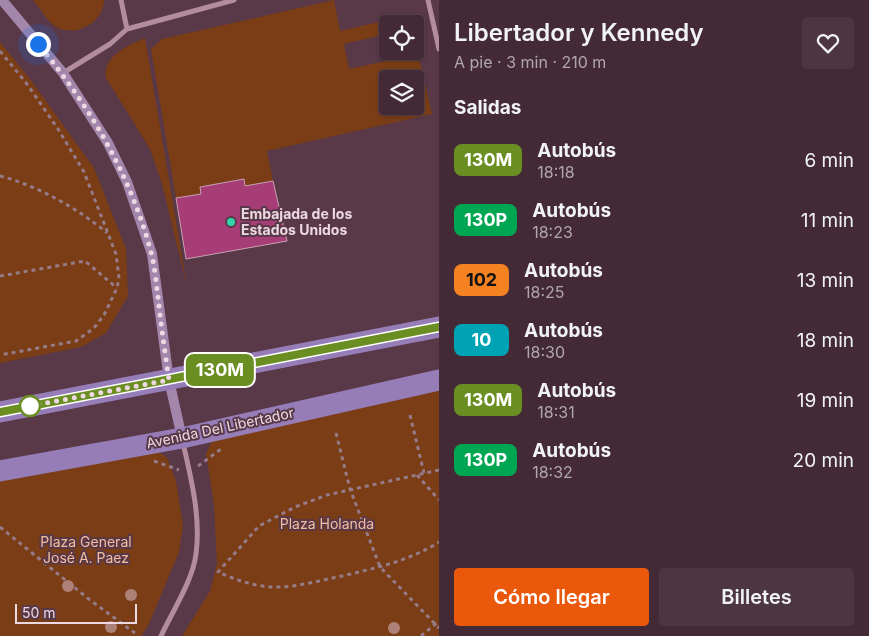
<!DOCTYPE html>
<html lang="es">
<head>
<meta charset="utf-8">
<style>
  body { margin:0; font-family:Inter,sans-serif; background:#4d3642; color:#f1f3f6; height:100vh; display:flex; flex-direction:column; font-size:19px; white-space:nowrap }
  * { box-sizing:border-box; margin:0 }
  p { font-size:16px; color:#afa7ad }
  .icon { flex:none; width:28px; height:28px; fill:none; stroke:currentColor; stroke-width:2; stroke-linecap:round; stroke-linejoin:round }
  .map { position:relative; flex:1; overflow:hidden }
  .side { display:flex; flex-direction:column; background:#432a36; width:430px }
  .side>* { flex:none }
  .badge { padding:0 10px; border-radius:8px; font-size:18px; line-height:32px }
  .controls { position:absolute; left:379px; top:15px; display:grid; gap:10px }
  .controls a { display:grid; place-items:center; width:45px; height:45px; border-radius:5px; background:#432a36; box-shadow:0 1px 4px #0004,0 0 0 1px #5b4651; font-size:25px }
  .scale { position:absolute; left:15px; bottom:12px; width:122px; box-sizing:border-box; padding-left:5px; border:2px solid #edd9e2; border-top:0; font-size:14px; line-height:18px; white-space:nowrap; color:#edd9e2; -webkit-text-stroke:4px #593848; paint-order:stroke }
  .you { position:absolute; width:25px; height:25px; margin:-12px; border:4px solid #fff; border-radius:50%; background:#1a73e8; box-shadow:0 0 0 8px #1a73e833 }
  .map>.badge { position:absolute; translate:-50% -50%; box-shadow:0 0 0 2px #fff }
  h2 { padding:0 15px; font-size:19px; line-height:45px }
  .round { display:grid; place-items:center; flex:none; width:52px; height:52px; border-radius:5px; background:#4d3642 }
  .summary { display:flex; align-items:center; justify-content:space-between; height:85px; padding:0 15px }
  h1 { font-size:24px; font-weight:600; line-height:38px }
  .primary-button { display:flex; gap:10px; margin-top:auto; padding:10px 15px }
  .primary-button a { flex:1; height:58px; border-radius:5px; background:#ea580c; color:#fff; font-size:20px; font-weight:600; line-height:58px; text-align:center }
  .primary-button a+a { background:#4d3642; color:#f1f3f6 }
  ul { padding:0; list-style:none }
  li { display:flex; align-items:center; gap:15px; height:60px; padding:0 15px }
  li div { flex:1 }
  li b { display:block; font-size:19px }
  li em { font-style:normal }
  li .badge { min-width:55px; font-weight:700; text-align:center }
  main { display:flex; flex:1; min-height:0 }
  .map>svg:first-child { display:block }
  .green { fill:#7a3d16; fill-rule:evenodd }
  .building { fill:#a73d77; stroke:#c8a1b2 }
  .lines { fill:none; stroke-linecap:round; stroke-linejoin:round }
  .path { stroke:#967b88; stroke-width:3; stroke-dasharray:4 4; stroke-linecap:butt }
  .minor { stroke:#b38d9e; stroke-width:5 }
  .secondary { stroke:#a485ab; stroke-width:10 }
  .primary { stroke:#967db8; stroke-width:21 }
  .tree { fill:#ad8178 }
  .line-casing { stroke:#fff; stroke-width:11 }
  .line { stroke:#6b8e23; stroke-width:8 }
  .walk { stroke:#edd9e2; stroke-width:5; stroke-dasharray:0 9 }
  .poi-dot { fill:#31d4a9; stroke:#593848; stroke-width:2 }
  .stop-dot { fill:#fff; stroke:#6b8e23; stroke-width:2.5 }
  .labels { text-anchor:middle; stroke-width:4; stroke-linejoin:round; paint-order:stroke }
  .poi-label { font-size:14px; font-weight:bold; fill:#edd9e2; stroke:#593848; text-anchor:start }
  .street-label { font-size:14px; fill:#edd9e2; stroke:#593848 }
  .park-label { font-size:14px; fill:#f2bda0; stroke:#593848 }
</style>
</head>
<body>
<main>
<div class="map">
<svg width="439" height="636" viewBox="0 0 439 636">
  <rect width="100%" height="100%" fill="#593848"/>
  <path class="green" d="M 33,0 L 104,0 C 104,22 76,38 56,27 C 47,21 40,8 33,0 Z
    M 334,0 L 340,31 L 409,15 L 411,24 L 388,24 L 387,34 L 344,44 L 349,69 L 418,54 L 432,114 L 267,151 L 273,181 L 245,186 L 244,179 L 200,187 L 201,194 L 176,198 L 151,49 L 162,39 ZM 388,79 L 415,79 L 415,106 L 388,106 Z
    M 145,38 L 187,286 L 162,184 L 150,149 L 106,78 C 102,57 128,45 145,38 Z
    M 0,42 L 30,79 L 94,168 L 126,249 L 128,296 L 106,333 L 81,347 L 0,363 Z
    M 439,386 L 439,636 L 182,636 L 210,591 L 217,564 L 214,504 L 206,454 L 212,440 Z
    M 159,452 L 167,458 L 176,481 L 183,525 L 179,552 L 148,626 L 141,636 L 0,636 L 0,478 Z"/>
  <path class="building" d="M 244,179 L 245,186 L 273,181 L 287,241 L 186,259 L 176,198 L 201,194 L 200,187 Z"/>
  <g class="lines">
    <path class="path" d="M 0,51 L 27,84 L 58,129 L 84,172 L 116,254 L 119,278 L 117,288 L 104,315 L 94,328 L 76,341 L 0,355
      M 0,176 C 36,185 79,209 107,233
      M 0,276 L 85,261 L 117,288
      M 410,415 L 424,473
      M 336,433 L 350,489 L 380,567 L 439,628
      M 154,461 L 179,470
      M 198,466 L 221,449
      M 439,470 L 327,495 L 295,507 L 259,526 L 218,572 C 238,581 259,588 281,587 C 301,586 322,580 342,576 C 376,568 409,561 439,542
      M 417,475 L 439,500
      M 0,527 L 90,600 L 135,633
      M 421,636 L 439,621"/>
    <path class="minor" d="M 121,0 L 127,29
      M 428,0 L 439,49
      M 63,73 L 110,44 L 127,29 L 234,0
      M 161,636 C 172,612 193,580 196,554 C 201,517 191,478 183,443"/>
    <path class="secondary" d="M 2,0 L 63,73 L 108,143 L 127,182 L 152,254 L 169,380 L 182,438"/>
    <path class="primary" d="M 0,412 L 439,327
      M 0,471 L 182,438 L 439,380"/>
  </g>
  <g class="tree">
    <circle cx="68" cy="586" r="6"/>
    <circle cx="131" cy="595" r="6"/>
    <circle cx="111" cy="627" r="6"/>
    <circle cx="394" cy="628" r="6"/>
  </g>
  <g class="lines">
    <g class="line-casing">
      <path id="line" d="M 0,412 L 439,327"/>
    </g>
    <use href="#line" class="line"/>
    <path class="walk" d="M 30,406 L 169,380 C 165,353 161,325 158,297 C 156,283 155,267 151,252 C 130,174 90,106 38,44"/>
  </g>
  <circle class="poi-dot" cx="231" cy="222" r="5"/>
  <circle class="stop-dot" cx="30" cy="406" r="10"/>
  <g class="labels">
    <g class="poi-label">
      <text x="241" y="219">Embajada de los<tspan x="241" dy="16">Estados Unidos</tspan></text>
    </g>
    <g class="street-label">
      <text transform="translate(220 428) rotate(-12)" y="5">Avenida Del Libertador</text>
    </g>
    <g class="park-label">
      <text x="327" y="529">Plaza Holanda</text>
      <text x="86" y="547">Plaza General<tspan x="86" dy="16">José A. Paez</tspan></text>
    </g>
  </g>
</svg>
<div class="controls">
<a><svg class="icon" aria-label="locate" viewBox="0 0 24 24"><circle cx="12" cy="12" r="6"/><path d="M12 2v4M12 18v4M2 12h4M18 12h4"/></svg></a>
<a><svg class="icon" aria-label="layers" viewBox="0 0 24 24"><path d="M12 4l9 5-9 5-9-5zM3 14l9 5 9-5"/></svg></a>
</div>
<div class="scale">50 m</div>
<div class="you" style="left:38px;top:44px"></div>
<b class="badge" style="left:220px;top:370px;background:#6b8e23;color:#fff">130M</b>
</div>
<section class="side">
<div class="summary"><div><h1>Libertador y Kennedy</h1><p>A pie · 3 min · 210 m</p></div><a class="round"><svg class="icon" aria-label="heart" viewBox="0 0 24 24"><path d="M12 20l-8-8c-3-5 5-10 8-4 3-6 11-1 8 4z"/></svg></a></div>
<h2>Salidas</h2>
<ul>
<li><span class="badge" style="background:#6b8e23;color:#fff">130M</span><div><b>Autobús</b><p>18:18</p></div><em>6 min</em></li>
<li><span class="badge" style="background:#00a651;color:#fff">130P</span><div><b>Autobús</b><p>18:23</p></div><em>11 min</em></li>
<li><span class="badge" style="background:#f58220;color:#111">102</span><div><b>Autobús</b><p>18:25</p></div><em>13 min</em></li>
<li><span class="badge" style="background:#00a3b4;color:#fff">10</span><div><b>Autobús</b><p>18:30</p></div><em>18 min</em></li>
<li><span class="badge" style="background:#6b8e23;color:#fff">130M</span><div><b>Autobús</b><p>18:31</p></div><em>19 min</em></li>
<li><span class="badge" style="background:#00a651;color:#fff">130P</span><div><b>Autobús</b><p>18:32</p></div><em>20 min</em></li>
</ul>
<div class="primary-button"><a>Cómo llegar</a><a>Billetes</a></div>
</section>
</main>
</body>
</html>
